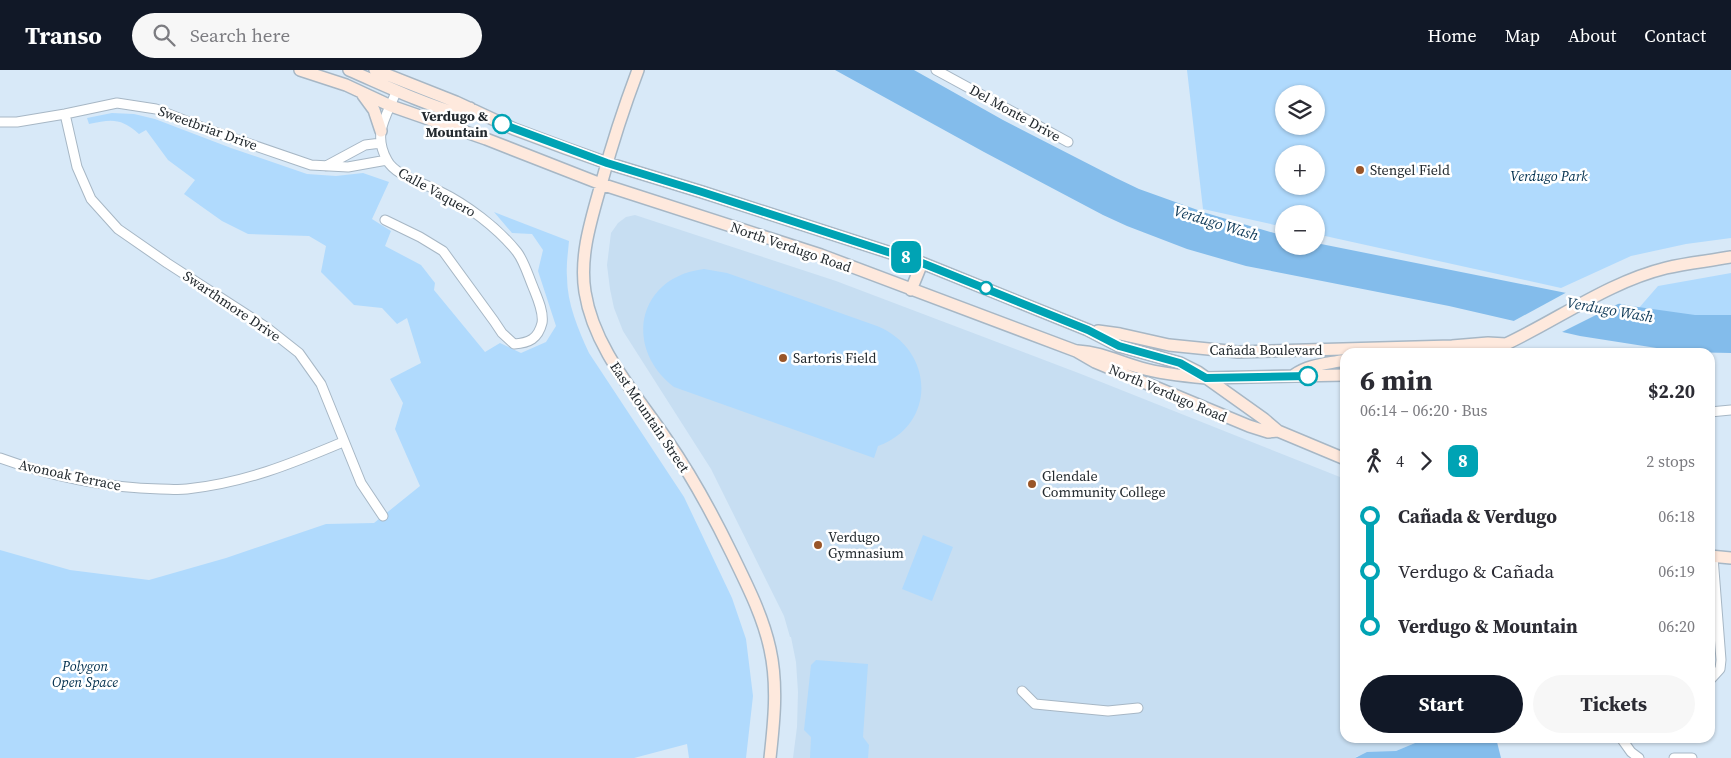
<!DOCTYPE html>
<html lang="en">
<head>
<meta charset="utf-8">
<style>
  body { margin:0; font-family:"Source Serif 4",serif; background:#f7f7f7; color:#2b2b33; height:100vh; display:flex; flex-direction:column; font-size:19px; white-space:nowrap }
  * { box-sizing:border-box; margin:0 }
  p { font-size:16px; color:#7c7c81 }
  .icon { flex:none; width:28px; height:28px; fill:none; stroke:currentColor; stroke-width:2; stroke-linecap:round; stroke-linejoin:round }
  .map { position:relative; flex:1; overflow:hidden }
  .panel { position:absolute; left:1340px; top:278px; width:375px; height:395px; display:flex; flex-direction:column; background:#fff; border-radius:15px; box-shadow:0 1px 4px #0004 }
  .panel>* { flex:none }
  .badge { padding:0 10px; border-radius:8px; font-size:18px; line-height:32px }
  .buttons { position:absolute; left:1275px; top:15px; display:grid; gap:10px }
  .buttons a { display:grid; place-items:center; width:50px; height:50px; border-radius:50%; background:#fff; box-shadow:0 1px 4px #0004; font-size:25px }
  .map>.badge { position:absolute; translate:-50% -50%; box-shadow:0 0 0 2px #fff }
  .legs { display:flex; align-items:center; gap:8px; height:55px; padding:0 20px; font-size:16px }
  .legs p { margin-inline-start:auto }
  .headline { display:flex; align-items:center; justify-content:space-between; height:85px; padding:0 20px }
  h1 { font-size:28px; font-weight:700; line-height:38px }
  .primary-button { display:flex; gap:10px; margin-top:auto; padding:10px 20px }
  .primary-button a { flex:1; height:58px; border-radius:30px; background:#111827; color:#fff; font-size:20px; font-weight:700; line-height:58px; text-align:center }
  .primary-button a+a { background:#f7f7f7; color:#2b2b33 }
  ul { padding:0 20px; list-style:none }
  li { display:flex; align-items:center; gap:18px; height:55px; font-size:19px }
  li i { display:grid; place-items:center; width:8px; height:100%; margin:0 6px; background:currentColor }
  li i::after { content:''; width:12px; height:12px; margin:-6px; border:4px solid; border-radius:50%; background:#fff }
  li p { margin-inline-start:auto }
  li:first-child i { background:linear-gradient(#0000 50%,currentColor 0) }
  li:last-child i { background:linear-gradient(currentColor 50%,#0000 0) }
  header { display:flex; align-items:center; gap:30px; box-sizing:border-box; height:70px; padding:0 25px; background:#111827; color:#fff }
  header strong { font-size:24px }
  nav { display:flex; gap:28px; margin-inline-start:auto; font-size:18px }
  .search { width:350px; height:45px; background:#f7f7f7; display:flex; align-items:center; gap:12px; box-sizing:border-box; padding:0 18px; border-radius:28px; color:#7c7c81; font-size:19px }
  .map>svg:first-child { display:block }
  .built { fill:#c7def2 }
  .green { fill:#b0dafd; fill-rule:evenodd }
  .forest { fill:#84bdec }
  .water { fill:#83bceb }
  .pier { fill:#d8e9f8 }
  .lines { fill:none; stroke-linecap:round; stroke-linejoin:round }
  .street-casing { stroke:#a7b7c5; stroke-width:11 }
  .secondary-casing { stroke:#a7b7c5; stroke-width:14 }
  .street { stroke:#fff; stroke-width:9 }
  .secondary { stroke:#fee9dd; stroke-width:11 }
  .line-1-casing { stroke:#fff; stroke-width:11 }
  .line-1 { stroke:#00a3b4; stroke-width:8 }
  .stop-1-dot { fill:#fff; stroke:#00a3b4; stroke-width:2.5 }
  .poi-dot { fill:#995528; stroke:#fff; stroke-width:2 }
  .labels { text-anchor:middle; stroke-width:5; stroke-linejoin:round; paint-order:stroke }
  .street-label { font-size:14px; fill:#22292e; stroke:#fff }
  .stop-label { font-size:14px; font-weight:bold; fill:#22292e; stroke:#fff; text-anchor:end }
  .poi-label { font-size:14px; fill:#22292e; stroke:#fff; text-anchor:start }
  .park-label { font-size:14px; font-style:italic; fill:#012f4d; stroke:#fff }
  .water-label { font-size:15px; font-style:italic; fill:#0b3756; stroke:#fff }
</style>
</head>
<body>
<header>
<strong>Transo</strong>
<div class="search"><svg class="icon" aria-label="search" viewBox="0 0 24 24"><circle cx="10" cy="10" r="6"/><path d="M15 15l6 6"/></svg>Search here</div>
<nav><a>Home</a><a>Map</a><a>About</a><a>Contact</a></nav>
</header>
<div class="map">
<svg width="1731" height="688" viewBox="0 0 1731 688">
  <rect width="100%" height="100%" fill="#d8e9f8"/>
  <path class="built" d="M 635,145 L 836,211 L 1081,304 L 1345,409 L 1345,668 L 1427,668 L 1396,681 L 1357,686 L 1355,688 L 793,688 L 797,657 L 798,622 L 796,592 L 791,567 L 790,567 L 784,546 L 711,399 L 623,261 L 614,238 L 610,219 L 607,195 L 611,163 L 618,153 L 626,147 Z"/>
  <path class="green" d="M 1187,0 L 1731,0 L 1731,168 L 1686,174 L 1631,186 L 1561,218 L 1316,164 L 1316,144 L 1284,144 L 1284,157 L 1203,139 ZM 1284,24 L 1316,24 L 1316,56 L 1284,56 ZM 1284,84 L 1316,84 L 1316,116 L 1284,116 Z
    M 112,43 L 134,44 L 155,49 L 231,78 L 307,104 L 336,106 L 363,103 L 389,112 L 372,149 L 391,161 L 385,176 L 421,195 L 435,213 L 434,220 L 485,282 L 500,273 L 521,283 L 546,272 L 556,256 L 538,201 L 543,180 L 532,164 L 512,163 L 494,142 L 569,171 C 568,183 566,195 567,207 C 567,233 578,259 589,283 L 684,427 L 732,528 L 746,569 L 753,626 L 746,688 L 689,688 L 687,674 L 634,688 L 0,688 L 0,480 L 70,500 L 149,510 L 226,488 L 326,454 L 374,453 L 420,416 L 395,359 L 403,333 L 390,309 L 421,293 L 407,248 L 397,254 L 382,238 L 354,235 L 321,202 L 326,176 L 309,166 L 248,164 L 222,151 L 184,124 L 195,110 L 168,90 L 146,60 L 139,64 C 121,48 112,49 89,54 L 87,48 Z
    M 704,199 L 727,203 L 877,256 C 934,279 938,354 878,376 L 874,388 L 674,317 C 623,278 637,207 704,199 Z
    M 1731,203 L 1731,249 L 1690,249 L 1638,239 L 1658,216 Z
    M 923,465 L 953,477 L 932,531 L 902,519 Z
    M 816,590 L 868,594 L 863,667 L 869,675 L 868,688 L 810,688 L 811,667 L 804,660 L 811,595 Z"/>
  <path class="forest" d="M 1427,668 L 1496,668 L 1501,688 L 1355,688 L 1367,682 L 1396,681 Z"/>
  <path class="water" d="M 835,0 L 914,0 L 1003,50 L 1116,108 L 1139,119 L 1206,143 L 1284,166 L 1284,176 L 1316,176 L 1316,173 L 1631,236 L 1695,245 L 1731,245 L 1731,283 L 1682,282 L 1580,266 L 1449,236 L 1246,196 L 1187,179 L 1127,156 L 1103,145 L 984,82 Z"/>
  <path class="pier" d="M 1569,221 L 1622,232 L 1560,263 L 1510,253 Z"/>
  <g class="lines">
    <g class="street-casing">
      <path id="street" d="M 936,0 L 1068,72
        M 65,44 L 77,97 L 91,129 L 118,159 L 167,193 L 266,257 L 299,283 L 321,314 L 361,413 L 383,446
        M 0,52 L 17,52 L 65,44 L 117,33 L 156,39 L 212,61 L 311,95 L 348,97 L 387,90
        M 326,96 L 365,75 L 381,73
        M 385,150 L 420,167 L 443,181 L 494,251 L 502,263 L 514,274 C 529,273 538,269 542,253 C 544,242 537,227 533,217 C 528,205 524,191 517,182 C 498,158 466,134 439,121 C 424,113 395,106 387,90 C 372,63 387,46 396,22
        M 1710,342 L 1731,340
        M 0,388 C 49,406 108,418 160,419 C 169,419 178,420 187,419 C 244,413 291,394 343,372
        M 1710,610 L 1720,599 L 1721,590 L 1713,487
        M 1022,621 L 1035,634 L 1108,641 L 1138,638
        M 1621,668 L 1631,682 L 1639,688
        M 1674,688 L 1692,688"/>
    </g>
    <g class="secondary-casing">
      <path id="secondary" d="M 300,0 L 346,15 L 391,36 L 486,69 L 601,114 L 821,185 L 1076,281 L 1095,292 L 1249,356 L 1268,362 L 1278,361
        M 349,0 C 386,16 421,33 459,44 L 470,38
        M 375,0 L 456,32 L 514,59 L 565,78 L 607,93 L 702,122 L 922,193 L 1088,260 L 1119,276 L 1180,293 L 1198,302 L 1264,349 L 1278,361 L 1345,389
        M 638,0 C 624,37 612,74 602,111 C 592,147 579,185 585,222 C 594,279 636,324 667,370 C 692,406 713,445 732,484 C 747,515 763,546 770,579 C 778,615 774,652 770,688
        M 363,25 L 374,40 L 381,61
        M 911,220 L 922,193
        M 1098,261 L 1120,264 L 1169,275 L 1238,282 L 1452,276 L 1488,273 L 1506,274
        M 1078,281 C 1101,282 1119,292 1141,298 C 1162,304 1183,306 1206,308 L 1345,305
        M 1498,282 L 1506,274 C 1559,249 1609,212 1666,198 C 1687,193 1710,191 1731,187
        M 1294,305 C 1310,294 1327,294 1345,290
        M 1710,486 L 1731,488"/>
    </g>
    <use href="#street" class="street"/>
    <use href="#secondary" class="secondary"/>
  </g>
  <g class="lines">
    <g class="line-1-casing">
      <path id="line-1" d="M 502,54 L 607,93 L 702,122 L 922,193 L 1088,260 L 1119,276 L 1180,293 L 1206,308 L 1308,306"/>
    </g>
    <use href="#line-1" class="line-1"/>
  </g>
  <g class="stop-1-dot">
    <circle cx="502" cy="54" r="9"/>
    <circle cx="986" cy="218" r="6"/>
    <circle cx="1308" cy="306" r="9"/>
  </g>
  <g class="poi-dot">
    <circle cx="1360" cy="100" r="5"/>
    <circle cx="783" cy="288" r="5"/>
    <circle cx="1032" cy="414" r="5"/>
    <circle cx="818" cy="475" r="5"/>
  </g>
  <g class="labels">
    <g class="street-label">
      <text transform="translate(1015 43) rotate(29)" y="5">Del Monte Drive</text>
      <text transform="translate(208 58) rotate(20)" y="5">Sweetbriar Drive</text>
      <text transform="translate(437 122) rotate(29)" y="5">Calle Vaquero</text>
      <text transform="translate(791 177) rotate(19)" y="5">North Verdugo Road</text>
      <text transform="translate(232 236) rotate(34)" y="5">Swarthmore Drive</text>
      <text x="1266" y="285">Cañada Boulevard</text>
      <text transform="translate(1168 323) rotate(23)" y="5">North Verdugo Road</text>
      <text transform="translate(650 347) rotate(56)" y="5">East Mountain Street</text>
      <text transform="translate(70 405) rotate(12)" y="5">Avonoak Terrace</text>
    </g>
    <g class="stop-label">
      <text x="488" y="51">Verdugo &amp;<tspan x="488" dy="16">Mountain</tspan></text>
    </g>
    <g class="poi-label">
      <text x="1370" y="105">Stengel Field</text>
      <text x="793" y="293">Sartoris Field</text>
      <text x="1042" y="411">Glendale<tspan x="1042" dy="16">Community College</tspan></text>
      <text x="828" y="472">Verdugo<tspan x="828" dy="16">Gymnasium</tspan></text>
    </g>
    <g class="park-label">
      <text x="1549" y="111">Verdugo Park</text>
      <text x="85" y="601">Polygon<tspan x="85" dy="16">Open Space</tspan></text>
    </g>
    <g class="water-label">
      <text transform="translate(1216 153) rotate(17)" y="5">Verdugo Wash</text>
      <text transform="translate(1610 240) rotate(10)" y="5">Verdugo Wash</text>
    </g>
  </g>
</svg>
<div class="buttons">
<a><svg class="icon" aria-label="layers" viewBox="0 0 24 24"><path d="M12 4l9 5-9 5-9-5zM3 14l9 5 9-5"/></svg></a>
<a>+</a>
<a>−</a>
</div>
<b class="badge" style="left:906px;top:187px;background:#00a3b4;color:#fff">8</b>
<section class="panel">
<div class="headline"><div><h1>6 min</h1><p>06:14 – 06:20 · Bus</p></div><b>$2.20</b></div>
<div class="legs"><svg class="icon" aria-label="walk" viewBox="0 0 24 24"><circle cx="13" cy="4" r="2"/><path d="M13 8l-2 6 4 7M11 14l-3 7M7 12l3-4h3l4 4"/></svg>4<svg class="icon" aria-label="forward" viewBox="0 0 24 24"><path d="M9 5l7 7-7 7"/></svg><b class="badge" style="background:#00a3b4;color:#fff">8</b><p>2 stops</p></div>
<ul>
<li><i style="color:#00a3b4"></i><b>Cañada &amp; Verdugo</b><p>06:18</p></li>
<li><i style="color:#00a3b4"></i><span>Verdugo &amp; Cañada</span><p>06:19</p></li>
<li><i style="color:#00a3b4"></i><b>Verdugo &amp; Mountain</b><p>06:20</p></li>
</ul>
<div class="primary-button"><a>Start</a><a>Tickets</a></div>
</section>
</div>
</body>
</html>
